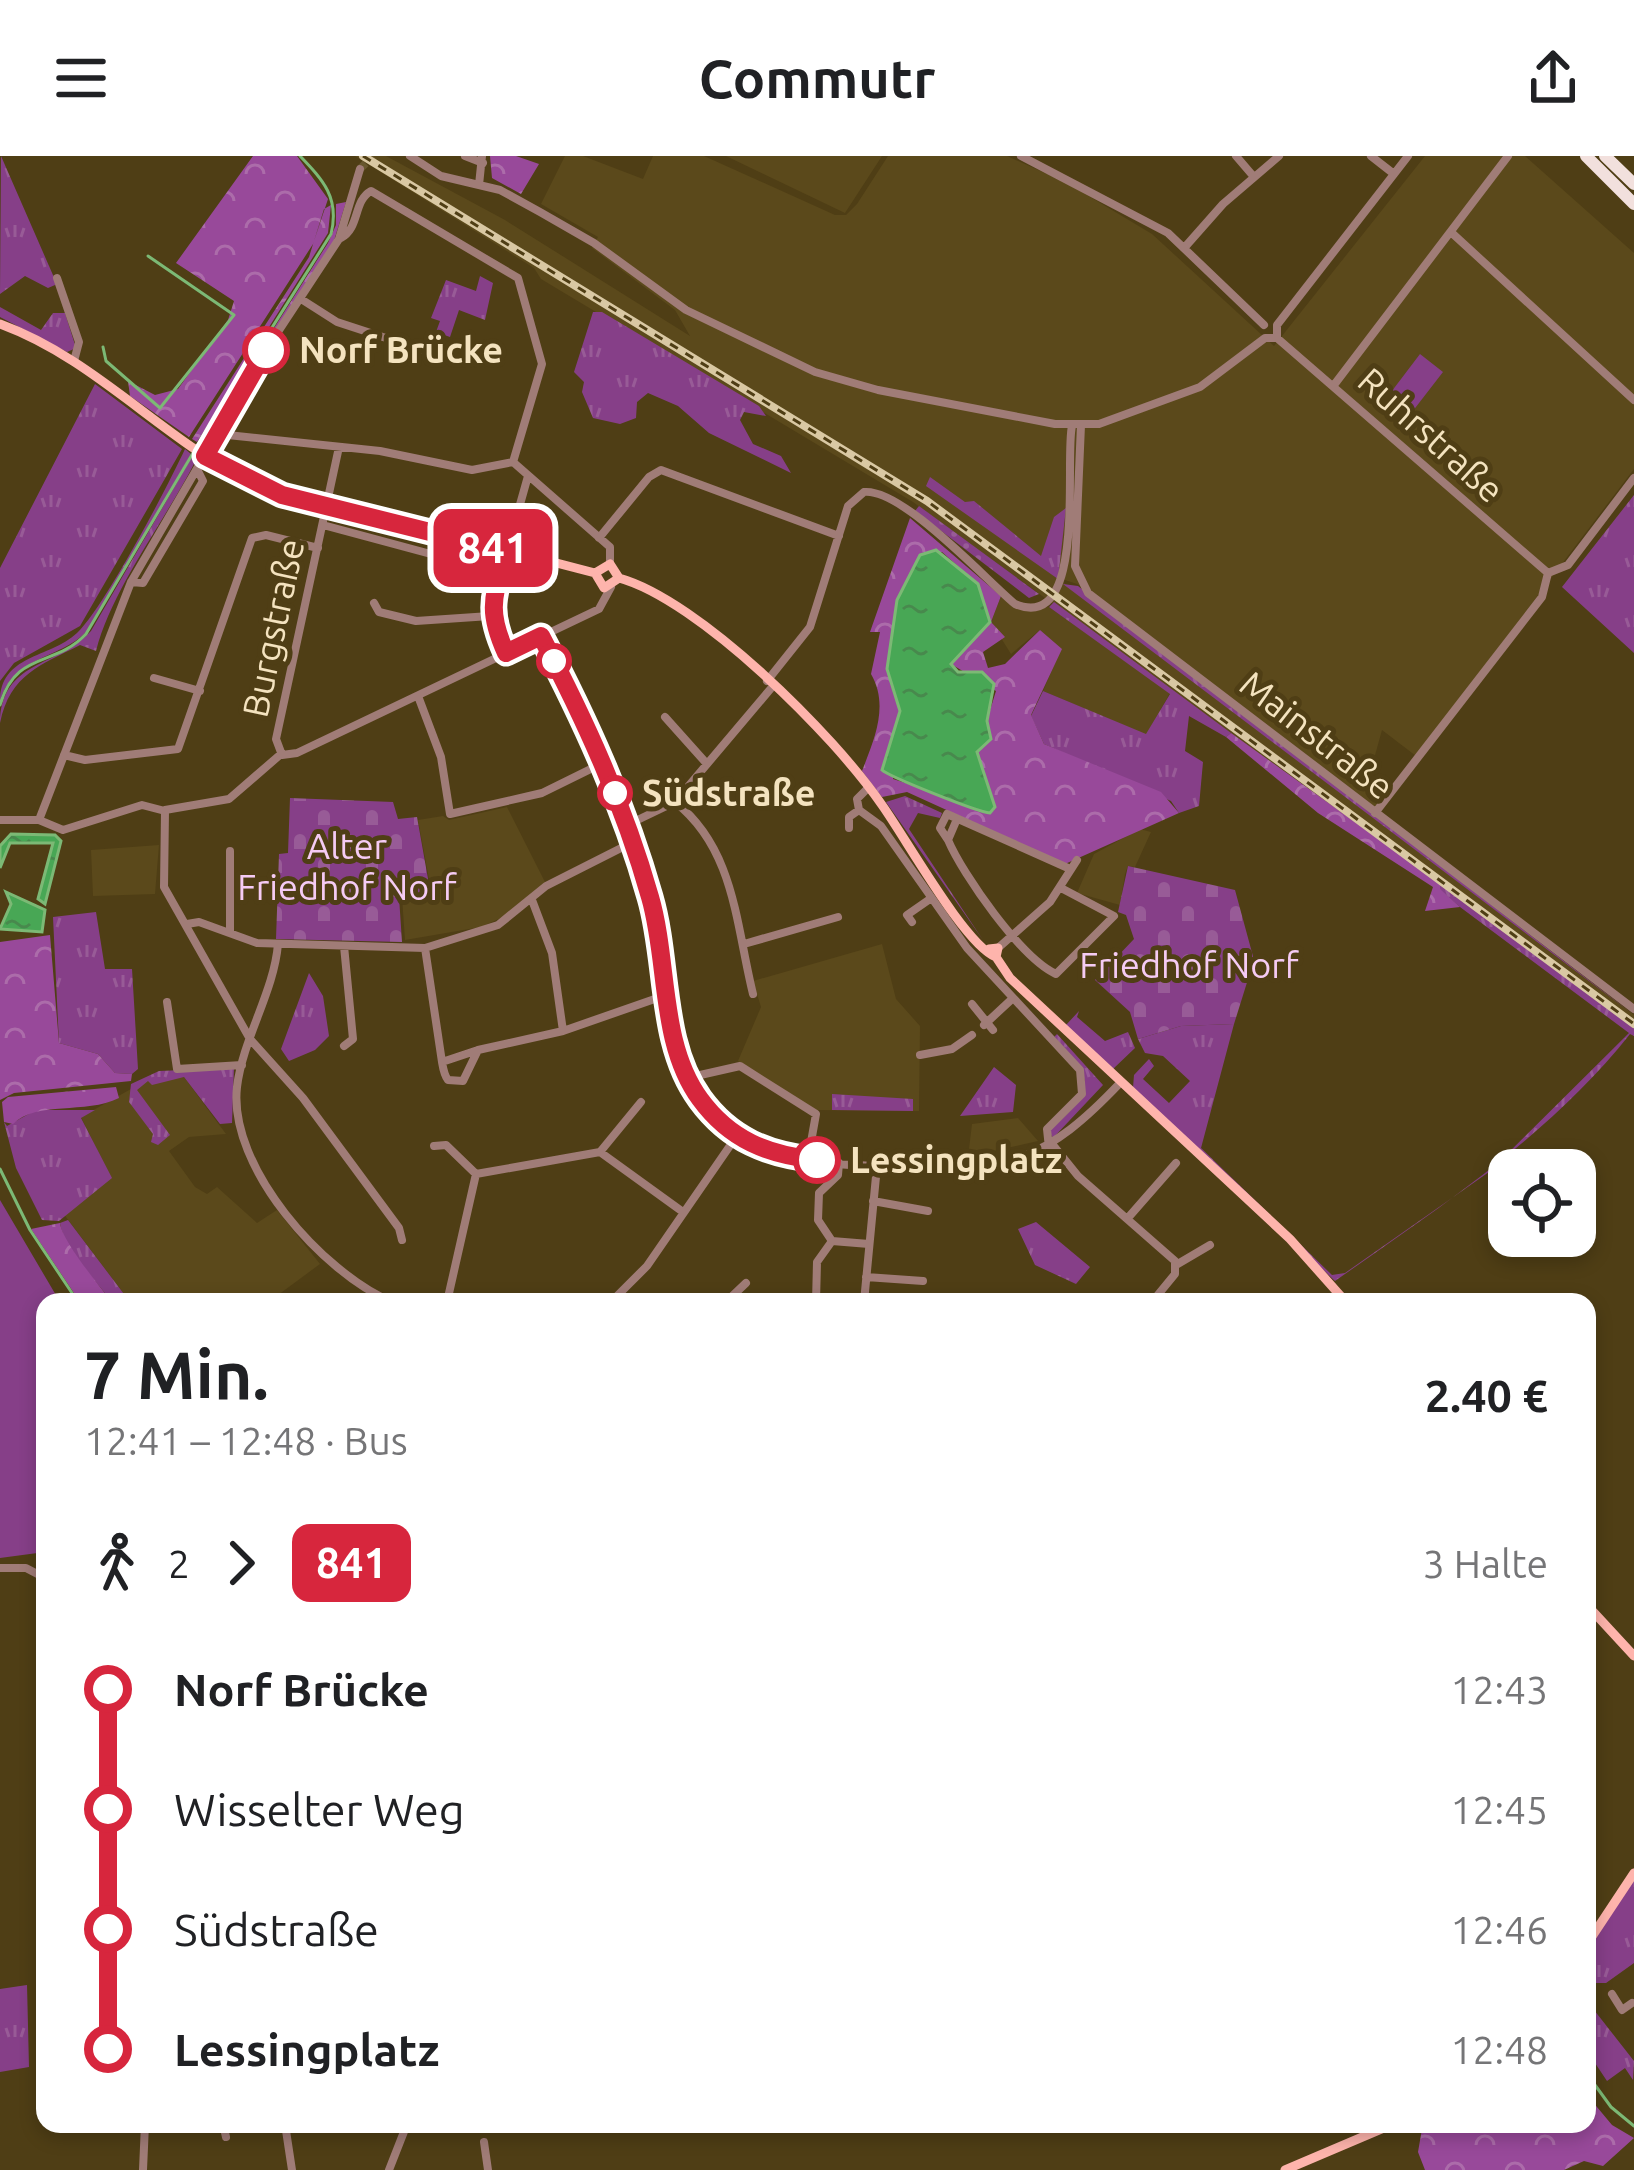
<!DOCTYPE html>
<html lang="de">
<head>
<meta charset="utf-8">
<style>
  body { margin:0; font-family:Ubuntu,sans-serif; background:#f6f6f6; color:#202124; height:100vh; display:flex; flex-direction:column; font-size:45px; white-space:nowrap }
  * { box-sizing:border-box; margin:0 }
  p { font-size:39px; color:#757577 }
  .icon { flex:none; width:66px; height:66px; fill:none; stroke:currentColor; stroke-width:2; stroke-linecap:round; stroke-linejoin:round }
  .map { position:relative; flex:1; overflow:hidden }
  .drawer { position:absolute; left:36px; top:1137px; width:1560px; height:840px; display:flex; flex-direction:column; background:#fff; border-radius:24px; box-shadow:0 6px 18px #0003 }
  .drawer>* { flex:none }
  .badge { padding:0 24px; border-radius:18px; font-size:42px; line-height:78px }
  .buttons { position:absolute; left:1488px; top:993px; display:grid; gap:24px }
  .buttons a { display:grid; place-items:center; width:108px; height:108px; border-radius:24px; background:#fff; box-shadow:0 6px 18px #0003; font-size:60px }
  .map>.badge { position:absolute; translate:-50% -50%; box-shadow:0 0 0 6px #fff }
  .legs { display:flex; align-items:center; gap:18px; height:132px; padding:0 48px; font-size:39px }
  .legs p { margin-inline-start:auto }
  .head { display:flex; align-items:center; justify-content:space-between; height:204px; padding:0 48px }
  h1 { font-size:66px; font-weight:700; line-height:90px }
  ul { padding:0 48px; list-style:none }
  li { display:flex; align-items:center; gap:42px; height:120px; font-size:45px }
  li i { display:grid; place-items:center; width:18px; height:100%; margin:0 15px; background:currentColor }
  li i::after { content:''; width:30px; height:30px; margin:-15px; border:9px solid; border-radius:50%; background:#fff }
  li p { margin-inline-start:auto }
  li:first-child i { background:linear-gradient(#0000 50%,currentColor 0) }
  li:last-child i { background:linear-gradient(currentColor 50%,#0000 0) }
  header { display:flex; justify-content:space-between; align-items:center; height:156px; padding:0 48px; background:#fff; font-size:54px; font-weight:700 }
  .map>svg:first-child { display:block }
  .built { fill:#5b491b }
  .grass { fill:url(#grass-tufts) }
  .forest { fill:url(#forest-crowns); fill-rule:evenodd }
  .cemetery { fill:url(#cemetery-stones) }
  .garden { fill:url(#garden-dots) }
  .pitch { fill:#863f88 }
  .water { fill:url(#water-ripples); stroke:#7cb975; stroke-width:3 }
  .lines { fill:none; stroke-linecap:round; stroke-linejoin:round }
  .stream { stroke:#7cb975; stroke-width:3 }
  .minor-tunnel { stroke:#68572e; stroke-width:8; stroke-dasharray:8 4; stroke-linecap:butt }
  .minor { stroke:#a07c77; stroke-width:8 }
  .major { stroke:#feb4ac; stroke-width:9 }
  .highway { stroke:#f2e0dd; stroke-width:12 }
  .rail-casing { stroke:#d9c8a3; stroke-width:8 }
  .rail { stroke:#4f3e15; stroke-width:3; stroke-dasharray:9; stroke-linecap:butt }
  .line-1-casing { stroke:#fff; stroke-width:27 }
  .line-1 { stroke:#d7263d; stroke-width:18 }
  .stop-1-dot { fill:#fff; stroke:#d7263d; stroke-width:6 }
  .labels { text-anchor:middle; stroke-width:10; stroke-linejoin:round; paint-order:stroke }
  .stop-label { font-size:36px; font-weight:bold; fill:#f4e3bf; stroke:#4f3e15; text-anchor:start }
  .street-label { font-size:36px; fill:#f4e3bf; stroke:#4f3e15 }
  .park-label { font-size:36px; fill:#f5cbf4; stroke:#4f3e15 }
</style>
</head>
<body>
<header><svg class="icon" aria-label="menu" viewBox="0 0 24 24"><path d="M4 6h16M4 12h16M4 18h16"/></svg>Commutr<svg class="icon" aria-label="share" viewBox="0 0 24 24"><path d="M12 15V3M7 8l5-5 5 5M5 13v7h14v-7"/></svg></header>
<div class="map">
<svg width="1634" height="2014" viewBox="0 0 1634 2014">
  <defs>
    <pattern id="grass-tufts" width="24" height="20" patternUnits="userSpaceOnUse" patternTransform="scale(3)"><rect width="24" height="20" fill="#863f88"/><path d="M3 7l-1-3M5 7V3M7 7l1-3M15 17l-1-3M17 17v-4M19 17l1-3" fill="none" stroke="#985b97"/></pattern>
    <pattern id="forest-crowns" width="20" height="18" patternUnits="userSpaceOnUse" patternTransform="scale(3)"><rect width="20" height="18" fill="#98499a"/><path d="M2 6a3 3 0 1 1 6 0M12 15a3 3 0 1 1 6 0" fill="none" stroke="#ac6caa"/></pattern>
    <pattern id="cemetery-stones" width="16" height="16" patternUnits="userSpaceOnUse" patternTransform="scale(3)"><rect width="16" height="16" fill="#863f88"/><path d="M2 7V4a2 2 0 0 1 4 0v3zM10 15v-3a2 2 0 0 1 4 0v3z" fill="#985b97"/></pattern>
    <pattern id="garden-dots" width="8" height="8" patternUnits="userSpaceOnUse" patternTransform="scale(3)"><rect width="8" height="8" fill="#863f88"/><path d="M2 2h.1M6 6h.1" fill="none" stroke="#985b97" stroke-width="1.8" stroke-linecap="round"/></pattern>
    <pattern id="water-ripples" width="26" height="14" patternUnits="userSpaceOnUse" patternTransform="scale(3)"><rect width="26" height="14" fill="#48a755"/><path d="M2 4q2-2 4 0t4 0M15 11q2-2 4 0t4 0" fill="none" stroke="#48894d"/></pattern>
  </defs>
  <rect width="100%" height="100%" fill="#4f3e15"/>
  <path class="built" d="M 355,0 L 386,0 L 505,64 L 690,180 L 675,154 L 592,92 L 598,81 L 541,48 L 565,0 L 583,0 L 643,23 L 653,0 L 704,0 L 835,59 L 846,59 L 857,48 L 888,0 L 1007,0 L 1067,27 L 1152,78 L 1274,190 L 1425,0 L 1525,0 L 1634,97 L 1634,313 L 1416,600 L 1382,574 L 1369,621 L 1374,625 L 1366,637 L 1379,647 L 1373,652 L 1149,479 L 1077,428 L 1056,421 L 1634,859 L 1634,871 L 913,346 L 541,123 L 534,112 Z
    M 726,0 L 882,0 L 845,57 Z
    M 1001,440 L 1024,454 L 1049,451 L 1170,537 L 1146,579 L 1043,535 L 1061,493 L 1040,474 L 1011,498 L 991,466 Z
    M 507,651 L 545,726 L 503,761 L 481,771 L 405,784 L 402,741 L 431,734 L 418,664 L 443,660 L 449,664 Z
    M 1140,673 L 1151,676 L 1135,711 L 1128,710 L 1125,718 L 1120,749 L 1077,737 L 1094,698 Z
    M 159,689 L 155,738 L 93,740 L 91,694 Z
    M 882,788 L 896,843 L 920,870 L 919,955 L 814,954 L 738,905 L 761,851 L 753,825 Z
    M 184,921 L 226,978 L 189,981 L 169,995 L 195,1031 L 207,1038 L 217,1031 L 257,1067 L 277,1054 L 320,1108 L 278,1139 L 282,1146 L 130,1146 L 63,1057 L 111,1022 L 81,961 L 147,924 Z
    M 1018,962 L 1038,985 L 968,1001 L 972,968 Z"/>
  <path class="grass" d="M 1,0 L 56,126 L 55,129 L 48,132 L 25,120 L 0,138 Z
    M 480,120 L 493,127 L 485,164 L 459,154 L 450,181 L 436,176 L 440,165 L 431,162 L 446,124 L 476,135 Z
    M 0,151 L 41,174 L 53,157 L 65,157 L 76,192 L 67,196 L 0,161 Z
    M 593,156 L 602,156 L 759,250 L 766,260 L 744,256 L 740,264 L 753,288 L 781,300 L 791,317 L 709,277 L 678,250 L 648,237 L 637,246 L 636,262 L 620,268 L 593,262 L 582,236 L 584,226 L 574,216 Z
    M 95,228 L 182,293 L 80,470 L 14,507 L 0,525 L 0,412 Z
    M 185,293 L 191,298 L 90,472 C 61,505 13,498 0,546 C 0,498 49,503 77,477 C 104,452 167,332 185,293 Z
    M 193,299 L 195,306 C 163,368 112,433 96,495 L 80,489 C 41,509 10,518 0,567 C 1,504 57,512 91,475 Z
    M 930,321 L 965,346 L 974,345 L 1041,400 L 1054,361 L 1066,352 L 1058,423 L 926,330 Z
    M 1634,339 L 1634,497 L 1562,431 Z
    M 1063,428 L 1078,430 L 1634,859 Z
    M 1054,446 L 1231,577 L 1226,581 L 1189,560 L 1185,595 L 1203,606 L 1199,650 L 1179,657 L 1171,645 L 1044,588 L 1031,560 L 1043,535 L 1146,578 L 1170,538 L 1049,451 Z
    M 905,640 L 942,657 L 940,662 L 918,657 L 909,673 L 983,784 L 886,646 Z
    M 1440,727 L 1634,871 L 1634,880 L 1630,878 C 1550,979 1439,1052 1335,1125 L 1133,932 L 1134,919 L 1149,903 L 1154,910 L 1143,923 L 1169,947 L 1190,925 L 1163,900 L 1145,897 L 1138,883 L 1181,870 L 1234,868 L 1201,992 L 1332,1119 L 1345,1117 L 1489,1016 L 1629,877 L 1460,751 L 1439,733 Z
    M 96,756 L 105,813 L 132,813 L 138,913 L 132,918 L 115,917 L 98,898 L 59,887 L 53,761 Z
    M 309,817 L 323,840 L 329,880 L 315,894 L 289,905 L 281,893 Z
    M 1079,855 L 1077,861 L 1105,885 L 1128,876 L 1135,892 L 1113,913 L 1066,869 Z
    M 1057,878 L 1103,929 L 1053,982 L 1049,975 C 1095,934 1097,926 1054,881 Z
    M 994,911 L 1016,929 L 1013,956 L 960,960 Z
    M 234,912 L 232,967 L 220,968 L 184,921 L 152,929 L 148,925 L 137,934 L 170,979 L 158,989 L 151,986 L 153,978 L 129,946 L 131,928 L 159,915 Z
    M 832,938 L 913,943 L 913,955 L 832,954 Z
    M 36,954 L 95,954 L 81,962 L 112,1022 L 59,1065 L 42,1064 L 16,1012 L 4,966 L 7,970 Z
    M 68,1064 L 130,1146 L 112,1146 C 95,1123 64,1094 60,1067 Z
    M 1036,1066 L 1090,1111 L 1076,1128 L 1035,1109 L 1018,1073 Z
    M 1634,1724 L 1634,1807 L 1606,1827 L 1587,1827 L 1587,1795 Z
    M 27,1829 L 29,1911 L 0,1916 L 0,1833 Z
    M 1587,1845 L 1634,1905 L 1633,1924 L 1625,1912 L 1607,1925 L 1587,1895 Z"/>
  <path class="forest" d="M 253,0 L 297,0 L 328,43 L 313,88 L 189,281 L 130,240 L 128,225 L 155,239 L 178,233 L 228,164 L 234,145 L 176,107 Z
    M 490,0 L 516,0 L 539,8 L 521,38 L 492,22 Z
    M 346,46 L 332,91 L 208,285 L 200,289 L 328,87 L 336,69 L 336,48 Z
    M 331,49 L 328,77 L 197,286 L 192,283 L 309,101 L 324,53 Z
    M 910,362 L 1001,440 L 991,466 L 1005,481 L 983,496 L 988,512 L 1005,508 L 1040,474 L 1062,493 L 1031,559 L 1044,588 L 1161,636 L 1179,657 L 1065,708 L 907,636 L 882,641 L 862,615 C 875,582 889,549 871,518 L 880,476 L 870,476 ZM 942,396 L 978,428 L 989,467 L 951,508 L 996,535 L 977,596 L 994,655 L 893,623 L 900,555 L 887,513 L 897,444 L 920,399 Z
    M 1231,577 L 1440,727 L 1440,733 L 1460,751 L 1425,755 L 1433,731 L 1318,657 L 1226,581 Z
    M 50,779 L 59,887 L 98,898 L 115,917 L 132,918 L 131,925 L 14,937 L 0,944 L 0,786 Z
    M 116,931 L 119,942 C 85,959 37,944 13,968 L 4,966 L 2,946 L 8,941 Z
    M 60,1067 C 62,1085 98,1128 112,1146 L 80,1146 L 31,1073 Z
    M 1587,1939 L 1612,1969 L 1634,1982 L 1603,2010 L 1584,2005 L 1564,2014 L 1425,2014 L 1418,1996 L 1422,1973 L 1431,1968 L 1587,1968 Z"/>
  <path class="cemetery" d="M 290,642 L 393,646 L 398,663 L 417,661 L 430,734 L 399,741 L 402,786 L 276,783 L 279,698 L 288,697 Z
    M 1128,710 L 1235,734 L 1254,804 L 1234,868 L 1181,870 L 1138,883 L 1130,856 L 1095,824 L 1134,783 L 1126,759 L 1118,756 Z"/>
  <path class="garden" d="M 919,350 L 1039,438 L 1029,442 L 915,355 Z"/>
  <path class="pitch" d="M 1420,198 L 1443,216 L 1402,269 L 1379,252 Z
    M 0,1044 L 60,1146 L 45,1146 L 45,1396 L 0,1402 Z"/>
  <path class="water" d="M 936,394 L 978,428 L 990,466 L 951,508 L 958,516 L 982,516 L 994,528 L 987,565 L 991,583 L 977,596 L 995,651 L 990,657 C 977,656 888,620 882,614 L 900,555 L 887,513 L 897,444 L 920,399 Z
    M 11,678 L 55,679 L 61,685 L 45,748 L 38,743 L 53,687 L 10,687 L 0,712 L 0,690 Z
    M 6,736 L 45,754 L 42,776 L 0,773 L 11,748 Z"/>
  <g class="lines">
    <path class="stream" d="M 103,191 L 106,205 L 160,252 L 234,159 L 148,100
      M 198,289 L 331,78 C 340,42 323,24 300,0
      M 0,549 C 16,494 54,512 86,478 L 193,297
      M 0,1013 L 30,1074 L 78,1146
      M 1587,1918 L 1611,1951 L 1634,1970"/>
    <path class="minor-tunnel" d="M 360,13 L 373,0"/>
    <path class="minor" d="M 410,0 L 441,20 L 500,34 L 540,56 L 594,87 L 686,154 L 815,216 L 878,234 L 1055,268 L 1099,268 L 1200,231 L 1265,182 L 1277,182 L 1277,169 L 1408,0
      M 465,0 L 483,7
      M 1021,0 L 1168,77 L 1264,169
      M 1236,0 L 1254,21
      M 1371,0 L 1394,18
      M 479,29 L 482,0
      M 1453,78 L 1634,244
      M 341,82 C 360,72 353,45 371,35 L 518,122 L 542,208 L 513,306
      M 1185,91 L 1223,48 L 1279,0
      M 57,122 L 79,186 L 74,205
      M 301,143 L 337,166 L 441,200 L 446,193 L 437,188 L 430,196
      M 1277,182 L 1548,417
      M 1334,229 L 1508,0
      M 1081,269 L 1075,410 L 1088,437 L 1634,853
      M 218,278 L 380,295 L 472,314 L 513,306
      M 339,291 L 276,583 L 282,599 L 297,597 L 599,453 L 611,431
      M 513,306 L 610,391 L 610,408
      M 323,369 L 468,408
      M 599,382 L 649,321 L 661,314 L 839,380
      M 131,426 L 143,427 L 203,325 L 198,315
      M 374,447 L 379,456 L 416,465 L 490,460
      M 541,480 C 583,560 618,639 645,724 C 672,808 655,918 732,978 C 777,1012 847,1008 901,1011 C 1008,1017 1047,1004 1120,927
      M 506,497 L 490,455 L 528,320
      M 154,522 L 200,535
      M 767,525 L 810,471 L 848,350 L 864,336 C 902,332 984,422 1015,448 C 1088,479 1064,303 1072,270
      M 418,540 L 441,601 L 450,658 L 542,637 L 603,607
      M 665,561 L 707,608
      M 64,599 L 85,604 L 178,593 L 252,382 L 266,379 L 318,392
      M 675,646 C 735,693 736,770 753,838
      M 165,654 L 229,643 L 281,598
      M 859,654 L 881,670 L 967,792 L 1080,914 L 1082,938 L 1047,973 L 1049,992
      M 859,654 L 857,643 L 869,631
      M 165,655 L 164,731 L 250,883 L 303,942 L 399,1072 L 402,1084
      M 1375,657 L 1542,441 L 1548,417 L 1568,409 L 1634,322
      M 957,663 L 948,684 C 963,719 1021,802 1056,818 L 1114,760 L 1061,732
      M 0,664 L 39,664 L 63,674 L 142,649 L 165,655
      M 39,664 L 131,426 L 266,194 L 339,83 L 360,13
      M 627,669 L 675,646 L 773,530
      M 849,672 L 849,661 L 859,654
      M 948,684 L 940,672 L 947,658 L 1068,712
      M 532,744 L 552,797 L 563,875
      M 912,766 L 907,759 L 930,743
      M 187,768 L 199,766 L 257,787 L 425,792 L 498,769 L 546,730 L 633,686
      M 230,777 L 230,695
      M 278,788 C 274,836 243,882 237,931 C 228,1011 323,1117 392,1146
      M 744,788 L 838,761
      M 425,792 L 442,906 C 443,912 444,919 448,924 L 463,925 L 478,894 L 442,906
      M 998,792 L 1050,746 L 1077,704
      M 167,846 L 177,913 L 242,909
      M 972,848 L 993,874
      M 984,869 L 1012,843
      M 344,890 L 353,883 L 344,790
      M 478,894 L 563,875 L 669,838
      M 920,899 L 952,893 L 972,879
      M 687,922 L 740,910 L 816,958 L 808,1003
      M 1053,989 L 1078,1020 L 1175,1105 L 1175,1118 L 1152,1146
      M 434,990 L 446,989 L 476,1018 L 600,996 L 641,946
      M 600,996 L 683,1056
      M 839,1007 L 838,1019 L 819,1037 L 818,1064 L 832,1085 L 869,1088
      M 873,1045 L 928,1055
      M 1127,1063 L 1176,1007
      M 1176,1109 L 1210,1089
      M 866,1121 L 923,1125
      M 1093,1144 L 1101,1146
      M 447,1146 L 476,1018
      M 611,1146 L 647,1110 L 736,981
      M 726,1146 L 746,1127
      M 816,1146 L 817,1106 L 832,1085
      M 864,1146 L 877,1010
      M 0,1412 L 26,1412 L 45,1422
      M 1612,1838 L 1622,1854 L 1632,1847
      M 223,1968 L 226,1981
      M 285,1968 L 292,2014
      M 484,1986 L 488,2014
      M 143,2014 L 145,1968
      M 389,2014 L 407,1968"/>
    <path class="major" d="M 0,168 C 96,203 163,284 254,328 L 595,417
      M 595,417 L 604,432 L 619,422
      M 595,417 L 610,408 L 619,422
      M 619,422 C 699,444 834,579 882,649 C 907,684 965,789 996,801
      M 989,793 L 998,792 L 996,801 L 1010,822 L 1290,1083 L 1346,1146
      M 1587,1449 L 1634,1500
      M 1587,1788 L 1634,1717
      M 1285,2014 L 1393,1968"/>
    <path class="highway" d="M 1586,0 L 1634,48
      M 1605,0 L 1634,28"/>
    <g class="rail-casing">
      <path id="rail" d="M 363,0 L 927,345 L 1634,868"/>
    </g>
    <use href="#rail" class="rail"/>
  </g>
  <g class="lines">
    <g class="line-1-casing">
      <path id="line-1" d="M 266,194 L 205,300 L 282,339 L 506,395 C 494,440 486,453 506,497 L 541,480 C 585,564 624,649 650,741 C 669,806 659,887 700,943 C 730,984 768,999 817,1004"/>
    </g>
    <use href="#line-1" class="line-1"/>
  </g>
  <g class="stop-1-dot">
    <circle cx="266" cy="194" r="21"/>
    <circle cx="554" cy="505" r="15"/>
    <circle cx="615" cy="637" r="15"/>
    <circle cx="817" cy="1004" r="21"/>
  </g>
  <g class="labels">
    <g class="stop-label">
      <text x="299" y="207">Norf Brücke</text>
      <text x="642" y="650">Südstraße</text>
      <text x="850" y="1017">Lessingplatz</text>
    </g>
    <g class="street-label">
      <text transform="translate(1431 279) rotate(42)" y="13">Ruhrstraße</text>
      <text transform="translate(273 472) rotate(-78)" y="13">Burgstraße</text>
      <text transform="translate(1317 579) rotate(38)" y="13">Mainstraße</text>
    </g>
    <g class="park-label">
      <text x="347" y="703">Alter<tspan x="347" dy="41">Friedhof Norf</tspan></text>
      <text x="1189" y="822">Friedhof Norf</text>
    </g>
  </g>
</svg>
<div class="buttons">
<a><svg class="icon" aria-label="locate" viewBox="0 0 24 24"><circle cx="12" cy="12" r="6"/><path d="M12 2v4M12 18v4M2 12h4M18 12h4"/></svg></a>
</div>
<b class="badge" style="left:493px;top:392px;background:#d7263d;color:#fff">841</b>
<section class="drawer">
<div class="head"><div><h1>7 Min.</h1><p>12:41 – 12:48 · Bus</p></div><b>2.40 €</b></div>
<div class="legs"><svg class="icon" aria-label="walk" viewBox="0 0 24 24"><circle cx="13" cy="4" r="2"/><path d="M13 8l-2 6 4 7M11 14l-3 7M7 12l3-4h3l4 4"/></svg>2<svg class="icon" aria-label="forward" viewBox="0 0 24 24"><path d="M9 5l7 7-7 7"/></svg><b class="badge" style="background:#d7263d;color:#fff">841</b><p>3 Halte</p></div>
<ul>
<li><i style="color:#d7263d"></i><b>Norf Brücke</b><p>12:43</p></li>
<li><i style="color:#d7263d"></i><span>Wisselter Weg</span><p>12:45</p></li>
<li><i style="color:#d7263d"></i><span>Südstraße</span><p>12:46</p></li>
<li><i style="color:#d7263d"></i><b>Lessingplatz</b><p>12:48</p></li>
</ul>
</section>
</div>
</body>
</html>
